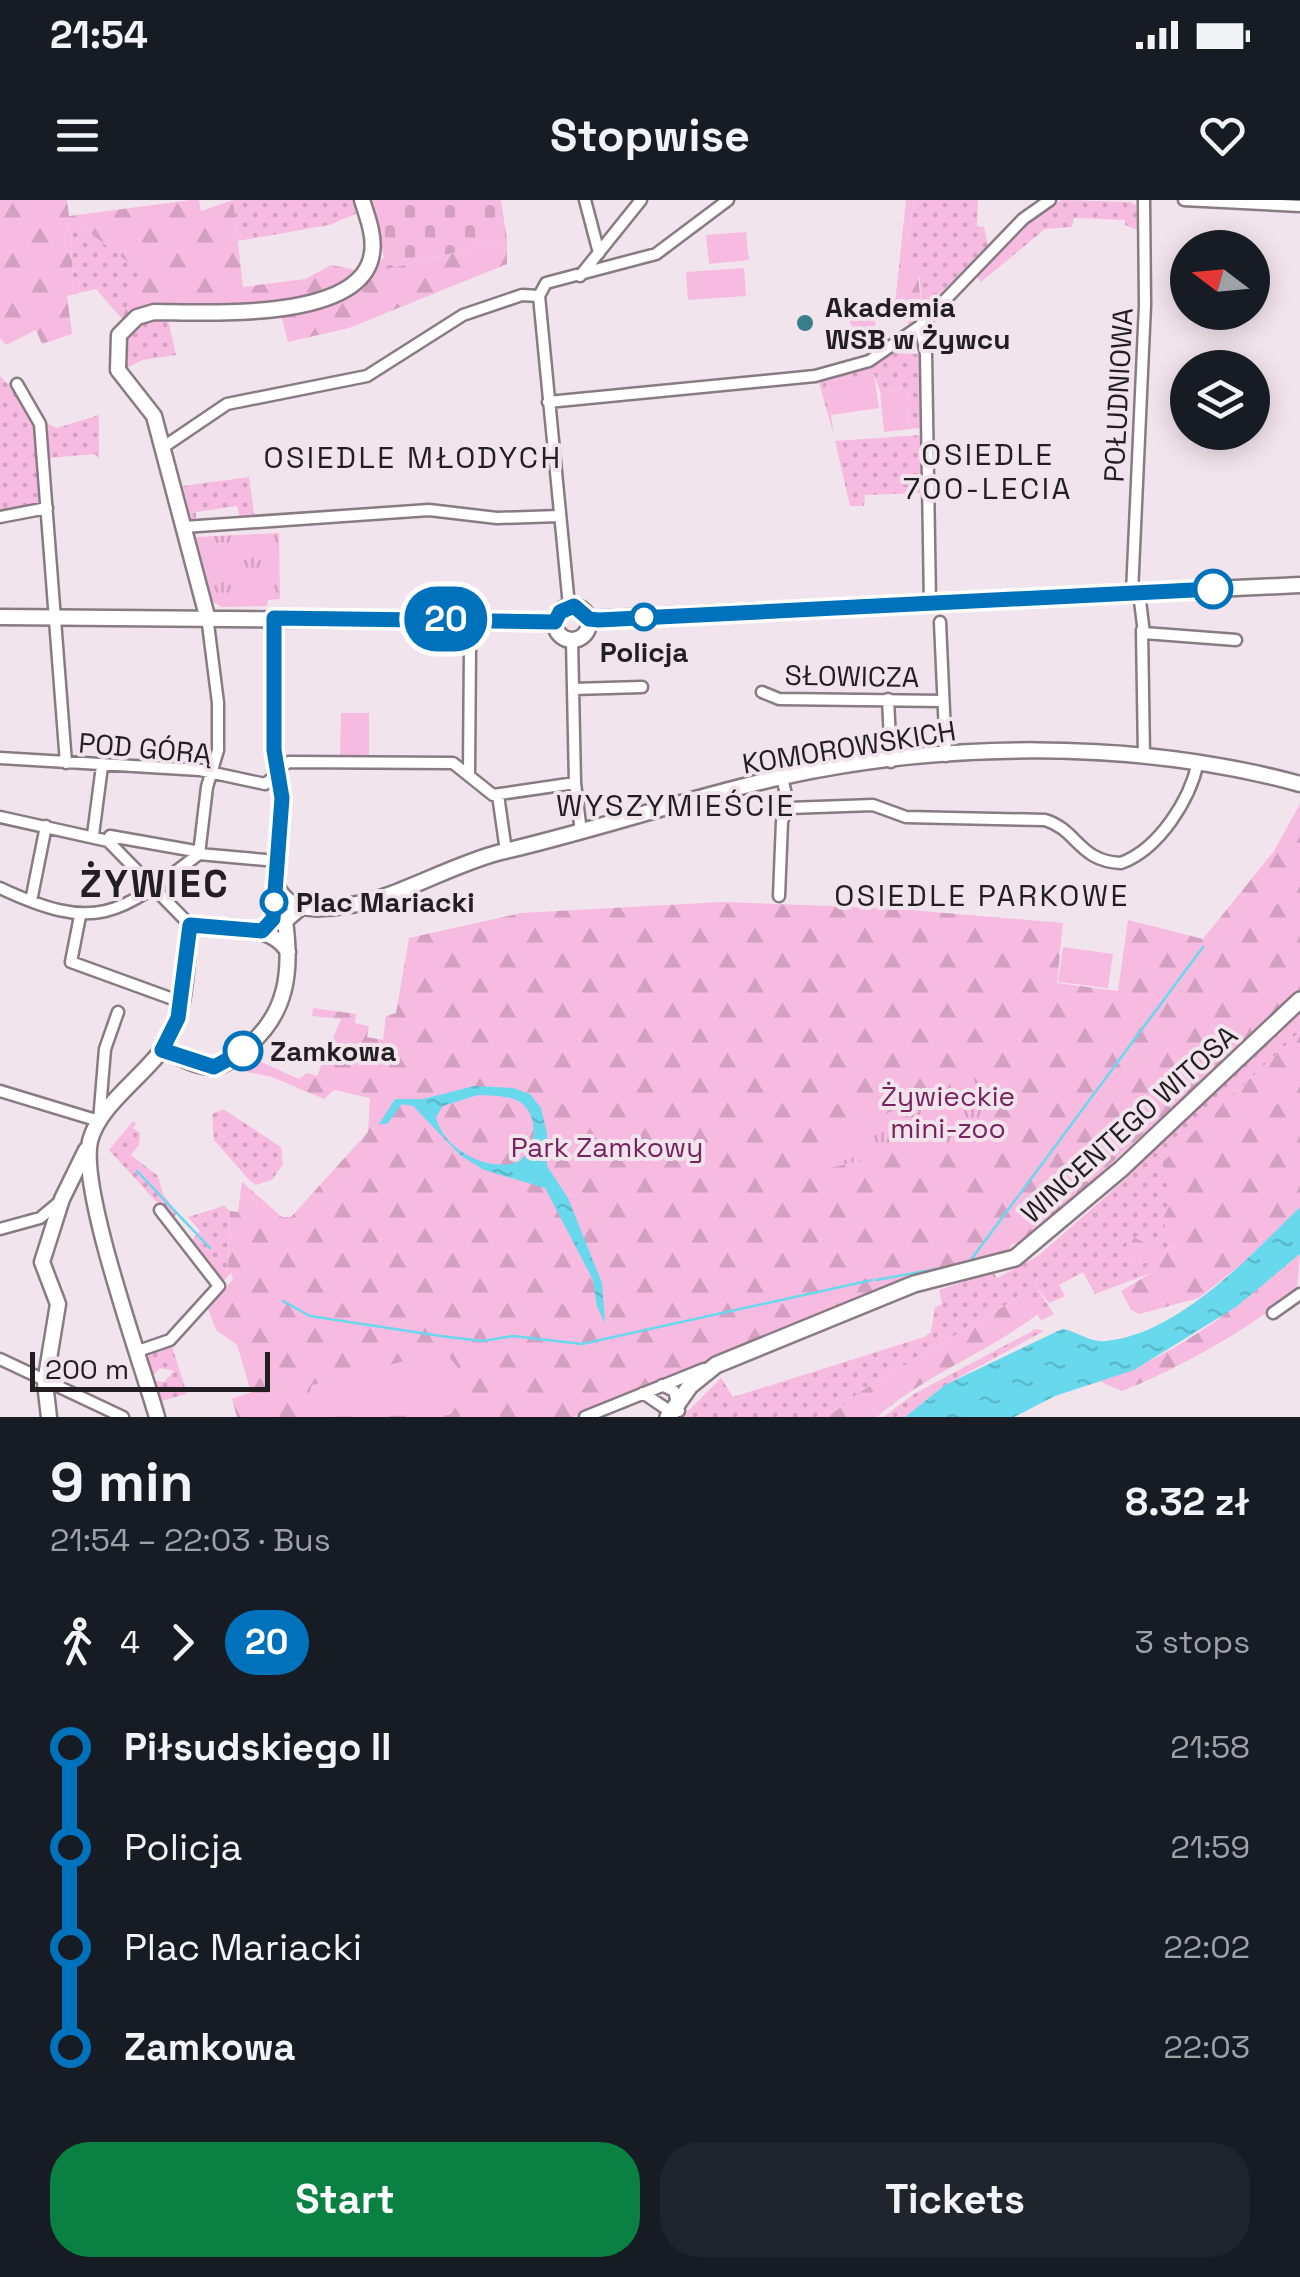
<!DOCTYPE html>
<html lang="en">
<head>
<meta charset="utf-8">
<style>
  body { margin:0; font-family:"Space Grotesk",sans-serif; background:#20242c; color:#f1f3f6; height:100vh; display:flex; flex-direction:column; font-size:38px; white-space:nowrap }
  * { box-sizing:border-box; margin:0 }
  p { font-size:32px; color:#9ea1a6 }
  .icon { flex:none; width:55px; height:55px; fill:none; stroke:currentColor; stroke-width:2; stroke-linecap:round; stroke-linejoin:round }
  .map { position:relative; height:1217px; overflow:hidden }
  .sheet { display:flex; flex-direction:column; background:#171b24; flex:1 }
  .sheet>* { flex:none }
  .badge { padding:0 20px; border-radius:32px; font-size:35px; line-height:65px }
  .needle { width:65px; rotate:286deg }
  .controls { position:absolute; left:1170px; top:30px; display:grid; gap:20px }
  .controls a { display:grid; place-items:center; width:100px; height:100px; border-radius:50%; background:#171b24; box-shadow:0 5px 25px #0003; font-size:50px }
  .scale { position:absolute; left:30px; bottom:25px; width:240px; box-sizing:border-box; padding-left:10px; border:5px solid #231e21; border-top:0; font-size:28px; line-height:35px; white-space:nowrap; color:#231e21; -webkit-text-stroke:8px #f2e4ec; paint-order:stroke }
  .map>.badge { position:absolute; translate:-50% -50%; box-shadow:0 0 0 5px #fff }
  .legs { display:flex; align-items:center; gap:15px; height:110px; padding:0 50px; font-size:32px }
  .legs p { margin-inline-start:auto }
  .overview { display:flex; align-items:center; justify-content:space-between; height:170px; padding:0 50px }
  h1 { font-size:55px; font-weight:700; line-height:75px }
  .action { display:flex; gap:20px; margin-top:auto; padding:20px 50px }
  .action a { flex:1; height:115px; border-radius:40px; background:#0b8043; color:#fff; font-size:40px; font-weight:700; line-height:115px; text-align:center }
  .action a+a { background:#20242c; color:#f1f3f6 }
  ul { padding:0 50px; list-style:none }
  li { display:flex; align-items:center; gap:35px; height:100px; font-size:38px }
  li i { display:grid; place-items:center; width:15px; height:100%; margin:0 12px; background:currentColor }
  li i::after { content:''; width:25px; height:25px; margin:-12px; border:8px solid; border-radius:50%; background:#171b24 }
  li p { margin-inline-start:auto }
  li:first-child i { background:linear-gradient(#0000 50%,currentColor 0) }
  li:last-child i { background:linear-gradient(currentColor 50%,#0000 0) }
  .status { display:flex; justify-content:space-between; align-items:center; height:70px; padding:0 50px; background:#171b24; direction:ltr }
  .status svg { height:28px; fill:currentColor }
  header { display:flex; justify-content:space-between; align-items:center; height:130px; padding:0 50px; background:#171b24; font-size:45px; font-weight:700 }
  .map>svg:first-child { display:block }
  .grass { fill:url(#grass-dots) }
  .forest { fill:url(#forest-firs) }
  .cemetery { fill:url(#cemetery-stones) }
  .park { fill:url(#park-tufts) }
  .pitch { fill:#f7bbe1 }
  .water { fill:url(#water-ripples); fill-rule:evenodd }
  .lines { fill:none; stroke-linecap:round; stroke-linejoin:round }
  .stream { stroke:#68d8ed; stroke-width:2.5 }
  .street-casing { stroke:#887b83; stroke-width:15 }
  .secondary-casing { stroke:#887b83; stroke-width:19 }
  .primary-casing { stroke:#887b83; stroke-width:20 }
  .street { stroke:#fff; stroke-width:10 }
  .secondary { stroke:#fff; stroke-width:14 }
  .primary { stroke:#fff; stroke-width:15 }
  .line-1-casing { stroke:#fff; stroke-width:22 }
  .line-1 { stroke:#0072bc; stroke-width:15 }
  .poi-dot { fill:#397e8b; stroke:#f2e4ec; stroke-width:4 }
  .stop-1-dot { fill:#fff; stroke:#0072bc; stroke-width:5 }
  .labels { text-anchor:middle; stroke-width:8; stroke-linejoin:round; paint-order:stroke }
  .poi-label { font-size:28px; font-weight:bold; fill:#231e21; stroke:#f2e4ec; text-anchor:start }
  .street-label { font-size:28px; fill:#231e21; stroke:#f2e4ec }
  .stop-label { font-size:28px; font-weight:bold; fill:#231e21; stroke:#f2e4ec; text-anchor:start }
  .park-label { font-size:28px; fill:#77235f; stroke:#f2e4ec }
  .neighbourhood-label { font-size:30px; letter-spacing:2.5px; fill:#231e21; stroke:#f2e4ec }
  .district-label { font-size:38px; font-weight:bold; letter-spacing:2.5px; fill:#231e21; stroke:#f2e4ec }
</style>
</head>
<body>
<div class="status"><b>21:54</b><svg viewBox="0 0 49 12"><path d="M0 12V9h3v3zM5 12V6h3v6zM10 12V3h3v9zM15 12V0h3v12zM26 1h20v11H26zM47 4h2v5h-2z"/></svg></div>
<header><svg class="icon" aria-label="menu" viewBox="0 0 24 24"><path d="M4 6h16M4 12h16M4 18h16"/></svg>Stopwise<svg class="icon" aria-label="heart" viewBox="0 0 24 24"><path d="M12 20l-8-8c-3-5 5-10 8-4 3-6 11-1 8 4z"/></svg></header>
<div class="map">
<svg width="1300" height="1217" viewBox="0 0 1300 1217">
  <defs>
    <pattern id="grass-dots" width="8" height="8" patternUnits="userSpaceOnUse" patternTransform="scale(2.5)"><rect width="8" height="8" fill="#f7bbe1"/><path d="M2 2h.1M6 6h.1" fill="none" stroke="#d3a0c1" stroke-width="1.8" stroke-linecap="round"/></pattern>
    <pattern id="forest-firs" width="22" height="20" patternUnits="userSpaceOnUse" patternTransform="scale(2.5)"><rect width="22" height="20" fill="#f7bbe1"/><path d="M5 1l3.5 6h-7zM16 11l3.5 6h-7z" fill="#d3a0c1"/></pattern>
    <pattern id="cemetery-stones" width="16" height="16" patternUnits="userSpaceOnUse" patternTransform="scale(2.5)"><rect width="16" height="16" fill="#f7bbe1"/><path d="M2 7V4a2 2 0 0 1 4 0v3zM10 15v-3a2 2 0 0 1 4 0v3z" fill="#d3a0c1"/></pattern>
    <pattern id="park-tufts" width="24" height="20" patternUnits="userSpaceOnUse" patternTransform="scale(2.5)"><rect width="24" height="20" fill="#f7bbe1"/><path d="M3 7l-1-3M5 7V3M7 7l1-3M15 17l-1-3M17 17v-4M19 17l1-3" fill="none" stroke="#d3a0c1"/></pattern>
    <pattern id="water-ripples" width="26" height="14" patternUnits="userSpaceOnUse" patternTransform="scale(2.5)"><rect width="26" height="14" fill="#68d8ed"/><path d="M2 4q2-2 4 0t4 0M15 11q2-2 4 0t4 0" fill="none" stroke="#5ab9cb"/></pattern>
  </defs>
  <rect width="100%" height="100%" fill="#f2e4ec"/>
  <path class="grass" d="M 233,0 L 357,0 L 360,12 L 329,25 L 238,41 Z
    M 915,0 L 978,0 L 977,26 L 984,27 L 988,45 L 908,126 L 911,107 L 921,107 L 920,80 L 907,46 Z
    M 1062,0 L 1130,2 L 1137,6 L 1143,32 L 1125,25 L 1125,20 L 1074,18 L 1072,27 L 1045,29 L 981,82 L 975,74 L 1028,21 Z
    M 69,17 L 141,71 L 122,119 L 96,89 L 74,94 Z
    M 168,119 L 176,155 L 143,160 L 126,168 C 115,137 138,118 168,119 Z
    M 889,153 L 920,154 L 921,228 L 909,229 L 906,189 L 880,191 L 874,174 L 826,181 L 834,236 L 818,179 L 859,169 Z
    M 0,176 L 8,184 L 11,182 L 36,223 L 42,300 L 38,306 L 0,312 Z
    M 99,215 L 99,259 L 95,254 L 48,258 L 44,222 L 57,228 Z
    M 921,235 L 921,293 L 865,295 L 864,306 L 850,306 L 835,241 Z
    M 249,277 L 255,320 L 241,321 L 237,306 L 196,312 L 196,324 L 192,323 L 183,286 Z
    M 1300,807 L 1300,831 L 1273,858 L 1170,1005 L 1176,1046 L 1128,1061 L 1149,1063 L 1151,1073 L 1095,1094 L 1083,1072 L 1059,1085 L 1065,1096 L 1049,1103 L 1035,1085 L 1054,1114 L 1041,1121 L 1026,1093 L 860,1192 L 828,1217 L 682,1217 L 721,1178 L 733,1197 L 924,1137 L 931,1132 L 935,1107 L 942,1104 L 939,1090 L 993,1072 L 997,1078 L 1038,1056 L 1128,977 L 1125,973 Z
    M 223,909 L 281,947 L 283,964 L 272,980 L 256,985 L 249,980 L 214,940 L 212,914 Z
    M 133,921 L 136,924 L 133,928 L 140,933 L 139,945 L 131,955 L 158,976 L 163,994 L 177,1013 L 172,1019 L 109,950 Z
    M 224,1006 L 230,1011 L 228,1068 L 219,1078 L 188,1044 L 200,1031 L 188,1017 Z
    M 1036,1129 L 1044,1131 L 945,1185 L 905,1217 L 883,1217 L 914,1194 Z
    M 170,1140 L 187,1194 L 157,1202 L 150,1180 L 164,1182 L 174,1171 L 160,1168 L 150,1178 L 142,1150 Z"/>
  <path class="forest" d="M 0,0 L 67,0 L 69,16 L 191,0 L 199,0 L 201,11 L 233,0 L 243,87 L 305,79 L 331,65 L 371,73 L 384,57 L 388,69 L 507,40 L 507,64 L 349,128 L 288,142 L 279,107 L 154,105 L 122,119 L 140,71 L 69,17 L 74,94 L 67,96 L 72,134 L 42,144 L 36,130 L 6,145 L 0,138 Z
    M 906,0 L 915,0 L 907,46 L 918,71 L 921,108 L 874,110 L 877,142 L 867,151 L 846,116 L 853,106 L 895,104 Z
    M 1300,604 L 1300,790 L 1022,1045 L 1012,1044 L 1006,1055 L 918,1075 L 574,1217 L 237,1217 L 232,1199 L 251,1192 L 237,1145 L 216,1130 L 208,1109 L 233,1079 L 231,1073 L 219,1086 L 216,1081 L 228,1068 L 230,1011 L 238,1012 L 242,982 L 282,1017 L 291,1017 L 368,932 L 370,898 L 334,890 L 324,899 L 272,877 L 243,871 L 253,858 L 299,879 L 307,873 L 317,876 L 341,819 L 312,816 L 313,808 L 356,814 L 355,823 L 369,826 L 367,837 L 383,840 L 386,816 L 396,813 L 409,738 L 521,713 L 722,702 L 887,708 L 1063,723 L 1057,783 L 1118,791 L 1128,720 L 1203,739 L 1274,651 Z
    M 1300,831 L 1300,1007 L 1248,1059 L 1199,1098 L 1139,1114 L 1131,1110 L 1121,1091 L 1151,1073 L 1148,1063 L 1128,1061 L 1122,1052 L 1133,1037 L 1161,1050 L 1176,1046 L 1162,1020 L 1170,1005 L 1163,962 Z
    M 1300,1054 L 1297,1089 C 1255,1126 1175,1171 1122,1191 L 1099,1181 C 1177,1157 1238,1106 1300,1054 Z
    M 1026,1093 L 1038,1114 C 989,1152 926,1174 877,1217 L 828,1217 L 860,1192 Z"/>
  <path class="cemetery" d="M 369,0 L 501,0 L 507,40 L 387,69 Z"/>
  <path class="park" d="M 279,333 L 280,399 L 268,400 L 267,406 L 222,407 L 210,400 L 196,337 Z
    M 972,870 L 990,949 L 948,955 L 945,940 L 817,971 L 812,952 Z"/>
  <path class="pitch" d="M 746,32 L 749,60 L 709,64 L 706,35 Z
    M 744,68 L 746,96 L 688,100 L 686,72 Z
    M 874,174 L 879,208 L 831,215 L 826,181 Z
    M 906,189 L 909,229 L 884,232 L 880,191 Z
    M 341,513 L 369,513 L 369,556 L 340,556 Z
    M 1063,747 L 1113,754 L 1108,788 L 1058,782 Z
    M 439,1152 C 467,1163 467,1195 450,1215 L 301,1217 L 312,1185 Z"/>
  <path class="water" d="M 474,886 L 513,888 L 530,894 L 541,908 L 547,933 L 547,966 L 568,998 L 602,1083 L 605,1123 L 597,1107 L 593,1080 L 545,988 L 484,970 L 460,955 L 413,906 L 402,904 L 387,924 L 379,924 L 395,899 L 423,899 ZM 478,895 C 490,896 509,895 520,902 C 540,917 536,945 520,961 C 490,974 443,950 436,917 L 443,906 Z
    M 1300,1007 L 1300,1054 L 1236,1107 L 1134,1170 L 1055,1196 L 1014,1217 L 905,1217 L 945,1185 L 1062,1129 C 1078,1131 1089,1143 1106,1141 C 1179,1134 1251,1055 1300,1007 Z"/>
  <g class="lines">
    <path class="stream" d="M 137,971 L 210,1048
      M 970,1061 L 1203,747
      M 876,1080 L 953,1066
      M 283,1101 L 310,1116 L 441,1136 L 482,1141 L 513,1136 L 582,1144 L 872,1080"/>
    <g class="street-casing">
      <path id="street" d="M 585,0 L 599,53
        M 1184,0 L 1300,6
        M 580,76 L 641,0
        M 539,96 L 569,406
        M 539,96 L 546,83 L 656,54 L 728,0
        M 920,126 L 926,154 L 930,404
        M 17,184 L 40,224 L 66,563
        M 548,202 L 815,176 L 869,161 L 920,126 L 1023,19 L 1050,0
        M 162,248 L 227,204 L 367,176 L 463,115 L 522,95 L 539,96
        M 0,317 L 47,308
        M 184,327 L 429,310 L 497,318 L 559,316
        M 1132,393 L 1145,105 L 1144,0
        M 1139,393 L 1144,433 L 1236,440
        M 940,422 L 946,556
        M 1142,430 L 1144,557
        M 572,440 L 575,583 L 581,632
        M 573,489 L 642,487
        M 762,492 L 779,499 L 943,501
        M 888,499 L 891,562
        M 0,558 L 200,570 L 265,584 L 279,573
        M 278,568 L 289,562 L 453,563 L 493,595 L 575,583
        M 469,573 L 470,447
        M 782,577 L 789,608 L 873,605 L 906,617 L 1045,620 C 1078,630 1078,661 1121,663 C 1159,649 1190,600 1198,562
        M 498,595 L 506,651
        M 0,617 L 108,641 L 190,725
        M 93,635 L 102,566
        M 110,636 L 195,651
        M 199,654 L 207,587 L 218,550 L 218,503 L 207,416
        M 199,654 L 277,661
        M 0,688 C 96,733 118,716 199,654
        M 779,696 L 782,622 L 787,607
        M 31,701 L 46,626
        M 80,716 L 71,762 L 181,802
        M 0,891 L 99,921 L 105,849 L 118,812
        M 0,1029 L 40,1018 L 58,1003
        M 1273,1113 L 1300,1094
        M 138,1151 L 170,1140 L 219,1086 L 160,1010
        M 0,1159 L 123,1217
        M 643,1193 L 671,1212 L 679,1211 L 674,1191 L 662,1185
        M 585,1217 L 704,1169"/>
    </g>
    <g class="secondary-casing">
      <path id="secondary" d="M555 423a17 17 0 1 1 34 0a17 17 0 1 1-34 0Z
        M 207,416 L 154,216 L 118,170 L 119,135 L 137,117 L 154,112 C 203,112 363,123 372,53 C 375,36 367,16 362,0
        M 0,417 L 555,422
        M 589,419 L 1300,385
        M 275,680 C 284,715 322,710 351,705 C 395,699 452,664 501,652 C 592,631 682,600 773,579 C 938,541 1136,539 1300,584
        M 262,731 L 273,719 L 282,598 L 274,550 L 274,418
        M 162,850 C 177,856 198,868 214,867 C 226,866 238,855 247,847 C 287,814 292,772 285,721 L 300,708
        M 49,1217 L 45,1183 L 58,1104 L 42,1062 L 62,999 L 86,950
        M 157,1217 C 141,1161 79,990 90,941 C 99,906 140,879 161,851 C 188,818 185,766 190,725 C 221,728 271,722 288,752"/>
    </g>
    <g class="primary-casing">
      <path id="primary" d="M 668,1217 L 690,1186 L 716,1165 L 914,1084 L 1015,1058 L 1121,969 L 1300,800"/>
    </g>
    <use href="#street" class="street"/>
    <use href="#secondary" class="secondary"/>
    <use href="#primary" class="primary"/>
  </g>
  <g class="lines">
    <g class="line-1-casing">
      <path id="line-1" d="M 243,851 L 214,867 L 162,850 L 178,818 L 190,725 L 262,731 L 273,719 L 282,598 L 274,550 L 274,418 L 555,422 L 560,412 L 574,406 L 589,419 L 599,420 L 1213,389"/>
    </g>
    <use href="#line-1" class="line-1"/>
  </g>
  <circle class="poi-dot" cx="805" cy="123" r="10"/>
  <g class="stop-1-dot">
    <circle cx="1213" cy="389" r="18"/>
    <circle cx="644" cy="417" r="12"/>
    <circle cx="274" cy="702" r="12"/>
    <circle cx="243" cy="851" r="18"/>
  </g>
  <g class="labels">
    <g class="poi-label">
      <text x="825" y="117">Akademia<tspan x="825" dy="32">WSB w Żywcu</tspan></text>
    </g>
    <g class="street-label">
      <text transform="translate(1118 195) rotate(-87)" y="10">POŁUDNIOWA</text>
      <text transform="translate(852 476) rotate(1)" y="10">SŁOWICZA</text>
      <text transform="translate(849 547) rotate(-9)" y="10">KOMOROWSKICH</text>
      <text transform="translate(145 548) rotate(5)" y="10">POD GÓRĄ</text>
      <text transform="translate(1129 924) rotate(-42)" y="10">WINCENTEGO WITOSA</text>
    </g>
    <g class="stop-label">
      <text x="644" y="462" text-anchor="middle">Policja</text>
      <text x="296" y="712">Plac Mariacki</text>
      <text x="270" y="861">Zamkowa</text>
    </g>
    <g class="park-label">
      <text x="948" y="906">Żywieckie<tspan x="948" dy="32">mini-zoo</tspan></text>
      <text x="607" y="957">Park Zamkowy</text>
    </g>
    <g class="neighbourhood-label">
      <text x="988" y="265">OSIEDLE<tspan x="988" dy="34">700-LECIA</tspan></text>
      <text x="413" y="268">OSIEDLE MŁODYCH</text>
      <text x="676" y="616">WYSZYMIEŚCIE</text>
      <text x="982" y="706">OSIEDLE PARKOWE</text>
    </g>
    <g class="district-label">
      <text x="155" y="697">ŻYWIEC</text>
    </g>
  </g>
</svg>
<div class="controls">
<a><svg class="needle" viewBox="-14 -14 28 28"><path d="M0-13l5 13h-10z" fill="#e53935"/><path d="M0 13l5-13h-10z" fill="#9ea1a6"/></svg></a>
<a><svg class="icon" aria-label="layers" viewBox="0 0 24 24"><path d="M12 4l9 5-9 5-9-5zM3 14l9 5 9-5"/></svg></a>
</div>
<div class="scale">200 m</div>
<b class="badge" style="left:446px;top:419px;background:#0072bc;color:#fff">20</b>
</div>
<section class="sheet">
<div class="overview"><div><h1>9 min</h1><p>21:54 – 22:03 · Bus</p></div><b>8.32 zł</b></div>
<div class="legs"><svg class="icon" aria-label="walk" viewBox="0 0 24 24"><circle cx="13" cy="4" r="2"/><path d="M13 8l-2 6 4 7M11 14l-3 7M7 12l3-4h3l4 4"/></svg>4<svg class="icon" aria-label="forward" viewBox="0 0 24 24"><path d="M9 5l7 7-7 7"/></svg><b class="badge" style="background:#0072bc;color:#fff">20</b><p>3 stops</p></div>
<ul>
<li><i style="color:#0072bc"></i><b>Piłsudskiego II</b><p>21:58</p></li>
<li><i style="color:#0072bc"></i><span>Policja</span><p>21:59</p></li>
<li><i style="color:#0072bc"></i><span>Plac Mariacki</span><p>22:02</p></li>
<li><i style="color:#0072bc"></i><b>Zamkowa</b><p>22:03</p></li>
</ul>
<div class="action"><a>Start</a><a>Tickets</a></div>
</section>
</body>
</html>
